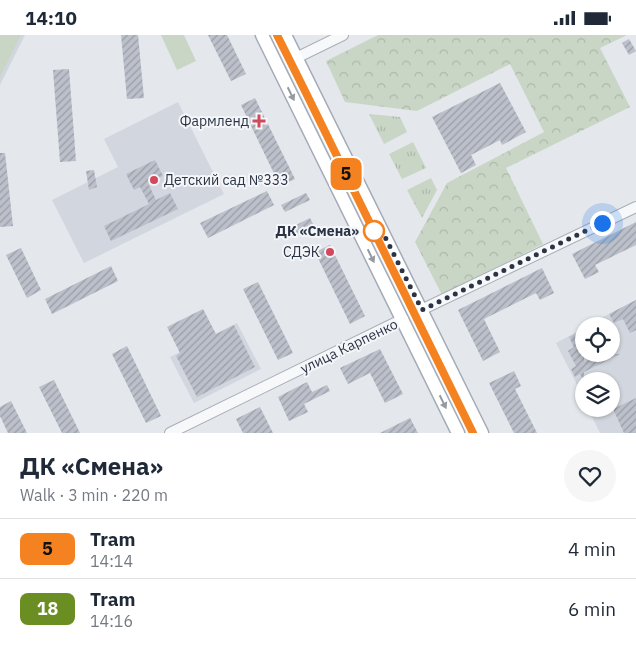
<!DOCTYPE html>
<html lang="en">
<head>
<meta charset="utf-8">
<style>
  body { margin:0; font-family:"IBM Plex Sans",sans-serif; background:#f6f6f7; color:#1f2937; height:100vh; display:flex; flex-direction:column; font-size:19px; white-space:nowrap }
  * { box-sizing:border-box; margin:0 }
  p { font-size:16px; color:#747a83 }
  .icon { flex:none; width:28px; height:28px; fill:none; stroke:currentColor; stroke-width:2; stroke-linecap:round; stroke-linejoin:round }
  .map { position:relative; height:398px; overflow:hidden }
  .panel { display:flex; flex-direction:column; background:#fff; flex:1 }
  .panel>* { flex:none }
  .badge { padding:0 10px; border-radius:8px; font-size:18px; line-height:32px }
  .tools { position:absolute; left:575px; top:282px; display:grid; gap:10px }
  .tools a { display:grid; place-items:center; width:45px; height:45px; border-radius:50%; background:#fff; box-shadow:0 1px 4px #0004; font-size:25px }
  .you { position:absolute; width:25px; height:25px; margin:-12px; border:4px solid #fff; border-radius:50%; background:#1a73e8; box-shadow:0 0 0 8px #1a73e833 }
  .map>.badge { position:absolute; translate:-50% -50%; box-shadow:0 0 0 2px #fff }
  .round { display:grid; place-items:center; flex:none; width:52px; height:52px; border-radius:26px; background:#f6f6f7 }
  .summary { display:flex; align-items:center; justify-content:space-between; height:85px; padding:0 20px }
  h1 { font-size:24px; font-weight:700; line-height:38px }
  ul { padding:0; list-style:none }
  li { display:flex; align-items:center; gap:15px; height:60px; padding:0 20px; border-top:1px solid #e0e1e3 }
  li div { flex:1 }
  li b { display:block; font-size:19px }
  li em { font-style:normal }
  li .badge { min-width:55px; font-weight:700; text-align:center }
  .status { display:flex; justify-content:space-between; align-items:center; height:35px; padding:0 25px; background:#fff; direction:ltr }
  .status svg { height:14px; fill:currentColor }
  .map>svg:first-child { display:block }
  .built { fill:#d2d6de }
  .grass { fill:url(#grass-tufts) }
  .park { fill:url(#park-crowns) }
  .garden { fill:#c9d6c5 }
  .building { fill:url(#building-hatch) }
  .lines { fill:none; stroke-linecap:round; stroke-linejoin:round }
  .minor-casing { stroke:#a9aeb7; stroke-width:12 }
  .major-casing { stroke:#a3abb8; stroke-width:15 }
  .minor { stroke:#f7f8fa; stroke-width:10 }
  .major { stroke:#fff; stroke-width:12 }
  .tram { stroke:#7d8696; stroke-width:1 }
  .oneway { fill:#959aa2 }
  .line-casing { stroke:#fff; stroke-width:11 }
  .line { stroke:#f58220; stroke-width:8 }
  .walk { stroke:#2b3445; stroke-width:5; stroke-dasharray:0 9 }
  .poi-dot { fill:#d1495b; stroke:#f4f6f9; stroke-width:2 }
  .stop-dot { fill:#fff; stroke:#f58220; stroke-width:2.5 }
  .labels { text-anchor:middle; stroke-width:4; stroke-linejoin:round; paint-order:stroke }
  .poi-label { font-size:14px; fill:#2b3445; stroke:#f4f6f9; text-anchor:end }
  .stop-label { font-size:14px; font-weight:bold; fill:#2b3445; stroke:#f4f6f9; text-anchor:end }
  .street-label { font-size:14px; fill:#2b3445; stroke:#f4f6f9 }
</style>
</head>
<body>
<div class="status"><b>14:10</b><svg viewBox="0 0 49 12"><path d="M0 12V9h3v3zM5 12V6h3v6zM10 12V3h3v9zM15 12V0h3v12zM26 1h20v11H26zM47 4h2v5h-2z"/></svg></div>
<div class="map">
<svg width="636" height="398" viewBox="0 0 636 398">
  <defs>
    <pattern id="grass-tufts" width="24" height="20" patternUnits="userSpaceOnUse" patternTransform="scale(1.25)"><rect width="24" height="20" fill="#c9d6c5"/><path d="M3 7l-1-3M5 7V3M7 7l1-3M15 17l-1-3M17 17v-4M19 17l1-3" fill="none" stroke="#adb8ab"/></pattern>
    <pattern id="park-crowns" width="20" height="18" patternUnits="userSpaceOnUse" patternTransform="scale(1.25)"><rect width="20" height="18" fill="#c9d6c5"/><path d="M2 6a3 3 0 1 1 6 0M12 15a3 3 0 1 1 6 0" fill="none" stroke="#adb8ab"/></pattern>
    <pattern id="building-hatch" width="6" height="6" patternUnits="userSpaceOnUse" patternTransform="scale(1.25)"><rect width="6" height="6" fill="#bbc0ca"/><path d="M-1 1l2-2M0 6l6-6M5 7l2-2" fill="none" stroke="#989da6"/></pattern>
  </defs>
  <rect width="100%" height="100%" fill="#e4e7ec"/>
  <path class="built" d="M 0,0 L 25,0 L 0,50 Z
    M 178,67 L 224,159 L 84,228 L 52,165 L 118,132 L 104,104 Z
    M 636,265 L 636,398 L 600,398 L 588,374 L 611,374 L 611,346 L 584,346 L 584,364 L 556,308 L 584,293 L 584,319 L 611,319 L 611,291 L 586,291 Z
    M 237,288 L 261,334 L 194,368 L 170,322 Z"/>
  <path class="grass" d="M 369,79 L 400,82 L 407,97 L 384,109 Z
    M 413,107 L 426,133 L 402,144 L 389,119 Z
    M 431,143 L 437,155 L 422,183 L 407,155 Z"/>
  <path class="park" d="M 378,0 L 627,0 L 600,13 L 630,72 L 506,133 L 543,209 L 442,260 L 415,207 L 447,148 L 544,97 L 510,29 L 417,76 L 345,67 L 326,26 Z"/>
  <path class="garden" d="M 0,0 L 21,0 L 0,42 Z
    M 161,0 L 184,0 L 196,26 L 177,35 Z"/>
  <path class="building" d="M 121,0 L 138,0 L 144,63 L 127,64 Z
    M 208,0 L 227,0 L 246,39 L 231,46 Z
    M 629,4 L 636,16 L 629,20 L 622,8 Z
    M 69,34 L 76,126 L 60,127 L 53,35 Z
    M 500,48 L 526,97 L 502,110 L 500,105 L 471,120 L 476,130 L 461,138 L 432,82 Z
    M 255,63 L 295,144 L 280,151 L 241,70 Z
    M 0,118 L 5,118 L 13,191 L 0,192 Z
    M 155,125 L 163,141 L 148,148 L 156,165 L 170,158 L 178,174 L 111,206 L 104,191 L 149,169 L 140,152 L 134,155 L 126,139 Z
    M 94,135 L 97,152 L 89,155 L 86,136 Z
    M 267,156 L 274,170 L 208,203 L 200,188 Z
    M 306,158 L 310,165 L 285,177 L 281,170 Z
    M 310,183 L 314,191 L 296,200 L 292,192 Z
    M 636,187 L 636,210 L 595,230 L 599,237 L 585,244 L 572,219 Z
    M 330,210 L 365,281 L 350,289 L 315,217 Z
    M 21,213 L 41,255 L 27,263 L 6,220 Z
    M 111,231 L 118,246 L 52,279 L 45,264 Z
    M 542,233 L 554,258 L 540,265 L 536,258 L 484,284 L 500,317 L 483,326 L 458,275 Z
    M 258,247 L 293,318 L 278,325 L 243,254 Z
    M 636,265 L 636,295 L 630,298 L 623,284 L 614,288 L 609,279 Z
    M 203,274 L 216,299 L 234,290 L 255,332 L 197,362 L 176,321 L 180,318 L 167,292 Z
    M 577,298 L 584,310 L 584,327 L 600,319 L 620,319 L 584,337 L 584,347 L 580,339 L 575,342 L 571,334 L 576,331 L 568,316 L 574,312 L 569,302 Z
    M 127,311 L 161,381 L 146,388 L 112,319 Z
    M 380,314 L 403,359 L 385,368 L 370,338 L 348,349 L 340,333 Z
    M 514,336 L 521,351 L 515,354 L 537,398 L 514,398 L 489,348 Z
    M 54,345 L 80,398 L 62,398 L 39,352 Z
    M 307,347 L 312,357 L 327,350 L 330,356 L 304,369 L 308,377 L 289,386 L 278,362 Z
    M 636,363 L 636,398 L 624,398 L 613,374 Z
    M 11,366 L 27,398 L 8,398 L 0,381 L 0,372 Z
    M 260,372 L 273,398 L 243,398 L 236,384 Z
    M 410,383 L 418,398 L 380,398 Z"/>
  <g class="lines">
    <g class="minor-casing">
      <path id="minor" d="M 296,23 L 343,0
        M 421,275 L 636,172
        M 170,398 L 403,284"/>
    </g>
    <g class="major-casing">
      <path id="major" d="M 262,0 L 458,398
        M 285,0 L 482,398"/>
    </g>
    <use href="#minor" class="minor"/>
    <use href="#major" class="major"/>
    <path class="tram" d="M 277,0 L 306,58 L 473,398"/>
  </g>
  <defs><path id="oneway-solid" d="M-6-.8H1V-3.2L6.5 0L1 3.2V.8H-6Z" transform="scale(1.25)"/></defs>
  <g class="oneway">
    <use href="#oneway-solid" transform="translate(291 59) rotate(64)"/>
    <use href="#oneway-solid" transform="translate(371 221) rotate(64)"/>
    <use href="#oneway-solid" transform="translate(443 367) rotate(64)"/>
  </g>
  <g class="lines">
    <g class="line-casing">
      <path id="line" d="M 277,0 L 306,58 L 473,398"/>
    </g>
    <use href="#line" class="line"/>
    <path class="walk" d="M 374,196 L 381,194 L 422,275 L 602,188"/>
  </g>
  <g class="poi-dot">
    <path d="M256.5 78.5h5v5h5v5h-5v5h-5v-5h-5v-5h5z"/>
    <circle cx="154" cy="145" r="5"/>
    <circle cx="330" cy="217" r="5"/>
  </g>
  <circle class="stop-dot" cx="374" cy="196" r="10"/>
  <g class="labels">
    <g class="poi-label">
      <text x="249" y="91">Фармленд</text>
      <text x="164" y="150" text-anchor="start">Детский сад №333</text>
      <text x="320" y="222">СДЭК</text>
    </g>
    <g class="stop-label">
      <text x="359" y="201">ДК «Смена»</text>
    </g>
    <g class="street-label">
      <text transform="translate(349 311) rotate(-26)" y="5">улица Карпенко</text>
    </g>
  </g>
</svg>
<div class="tools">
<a><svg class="icon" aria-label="locate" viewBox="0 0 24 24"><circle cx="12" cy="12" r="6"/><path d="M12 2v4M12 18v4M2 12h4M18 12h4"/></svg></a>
<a><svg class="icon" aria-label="layers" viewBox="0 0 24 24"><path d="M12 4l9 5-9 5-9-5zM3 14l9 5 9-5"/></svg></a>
</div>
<div class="you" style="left:602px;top:188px"></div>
<b class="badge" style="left:346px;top:139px;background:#f58220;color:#111">5</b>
</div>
<section class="panel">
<div class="summary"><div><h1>ДК «Смена»</h1><p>Walk · 3 min · 220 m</p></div><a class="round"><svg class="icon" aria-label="heart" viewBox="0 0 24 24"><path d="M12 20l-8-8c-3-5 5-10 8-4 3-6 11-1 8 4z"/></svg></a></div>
<ul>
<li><span class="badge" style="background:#f58220;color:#111">5</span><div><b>Tram</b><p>14:14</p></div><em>4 min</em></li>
<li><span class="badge" style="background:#6b8e23;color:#fff">18</span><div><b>Tram</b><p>14:16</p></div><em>6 min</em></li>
</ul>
</section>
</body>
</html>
